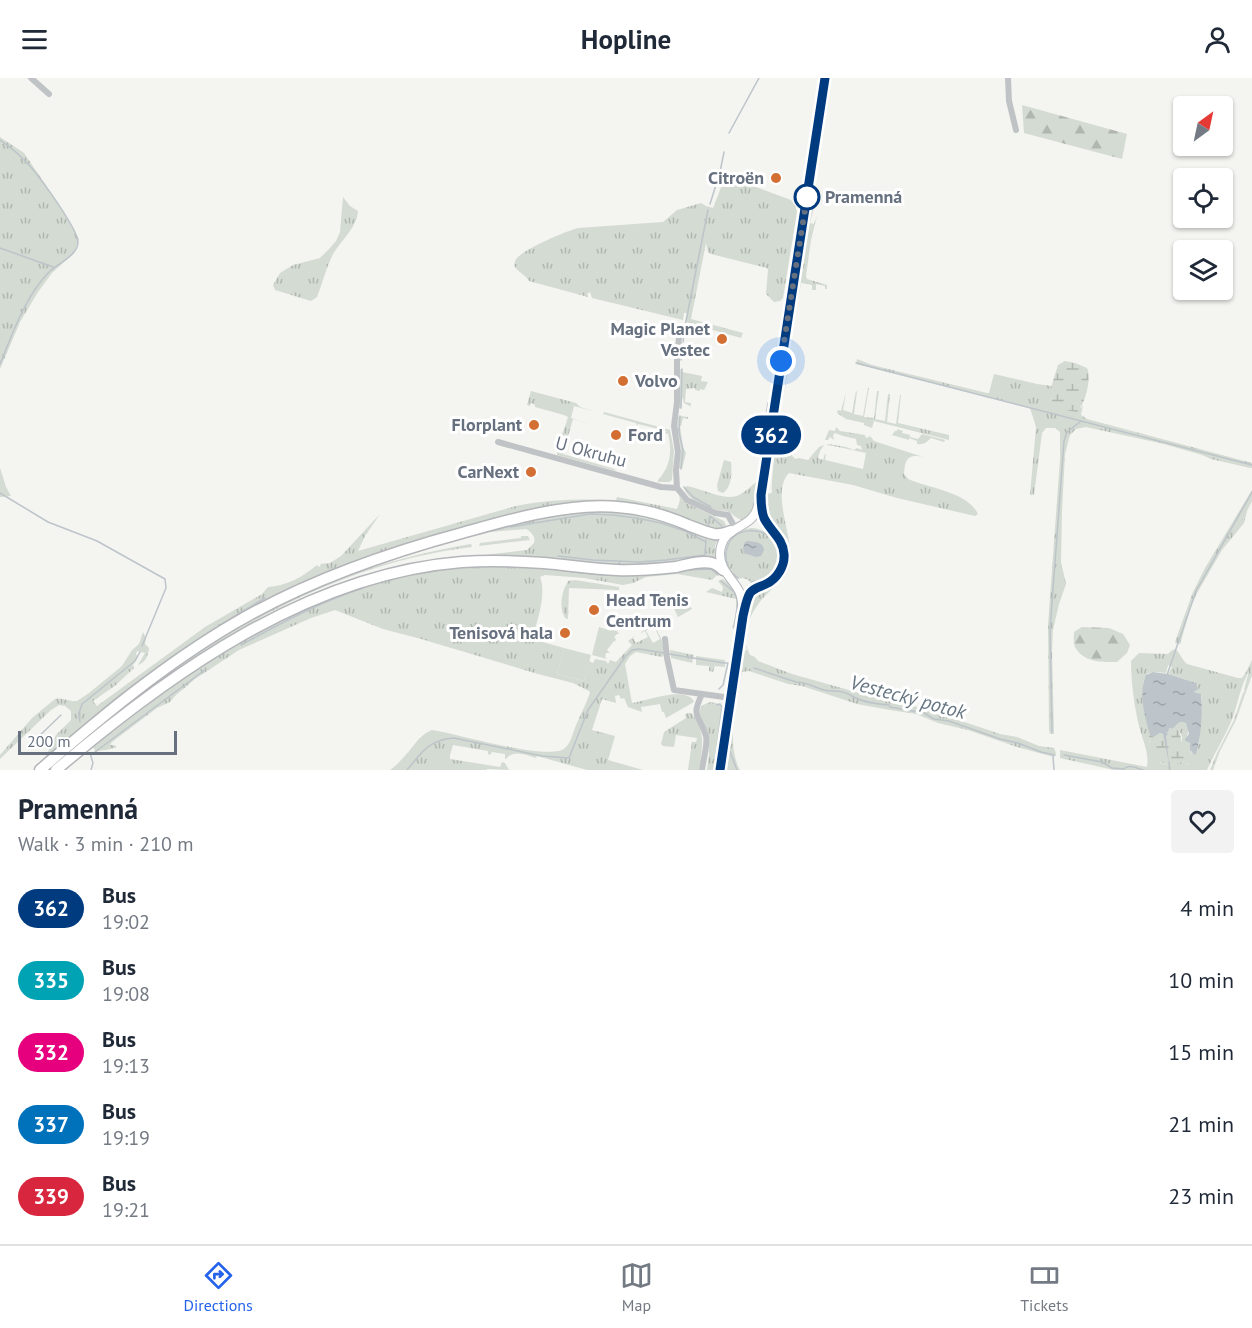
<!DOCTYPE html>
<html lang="en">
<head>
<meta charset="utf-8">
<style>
  body { margin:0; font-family:"PT Sans",sans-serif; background:#f2f2f3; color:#1f2937; height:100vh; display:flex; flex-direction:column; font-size:22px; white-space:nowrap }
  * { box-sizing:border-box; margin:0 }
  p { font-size:20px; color:#747a83 }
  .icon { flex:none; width:33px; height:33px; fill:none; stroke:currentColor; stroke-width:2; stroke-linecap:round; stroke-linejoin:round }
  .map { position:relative; height:692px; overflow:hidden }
  .details { display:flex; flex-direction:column; background:#fff; flex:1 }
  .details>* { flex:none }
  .badge { padding:0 12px; border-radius:20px; font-size:21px; line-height:39px }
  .needle { width:39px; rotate:33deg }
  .fabs { position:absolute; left:1173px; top:18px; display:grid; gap:12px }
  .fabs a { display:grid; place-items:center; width:60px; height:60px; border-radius:6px; background:#fff; box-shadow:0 2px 4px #0004; font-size:30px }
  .scale { position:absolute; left:18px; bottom:15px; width:159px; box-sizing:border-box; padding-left:6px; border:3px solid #66707f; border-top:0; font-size:16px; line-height:21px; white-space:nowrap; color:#66707f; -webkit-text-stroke:4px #fff; paint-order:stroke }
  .you { position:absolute; width:30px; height:30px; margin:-15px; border:4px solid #fff; border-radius:50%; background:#1a73e8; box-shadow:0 0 0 9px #1a73e833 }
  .map>.badge { position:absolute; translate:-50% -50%; box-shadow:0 0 0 3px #fff }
  .round { display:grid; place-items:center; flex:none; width:63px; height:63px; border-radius:6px; background:#f2f2f3 }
  .headline { display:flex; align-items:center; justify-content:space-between; height:102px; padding:0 18px }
  h1 { font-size:28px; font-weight:700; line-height:45px }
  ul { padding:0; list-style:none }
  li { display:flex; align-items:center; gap:18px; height:72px; padding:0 18px }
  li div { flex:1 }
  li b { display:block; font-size:22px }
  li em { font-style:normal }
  li .badge { min-width:66px; font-weight:700; text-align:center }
  header { display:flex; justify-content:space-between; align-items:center; height:78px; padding:0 18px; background:#fff; font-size:27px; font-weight:700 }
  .menu { display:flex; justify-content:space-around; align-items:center; height:84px; border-top:2px solid #e0e1e3; background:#fff; font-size:16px; color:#747a83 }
  .menu a { display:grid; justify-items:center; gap:3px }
  .menu .on { color:#2563eb }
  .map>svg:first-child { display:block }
  .grass { fill:url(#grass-tufts) }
  .forest { fill:url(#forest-firs) }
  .wetland { fill:url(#wetland-marsh) }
  .green { fill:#d4dbd2 }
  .water { fill:url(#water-ripples) }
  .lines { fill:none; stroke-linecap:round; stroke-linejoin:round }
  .stream { stroke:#bdc4ca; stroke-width:1.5 }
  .secondary-casing { stroke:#b5b8bd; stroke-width:10 }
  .motorway-casing { stroke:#b3b5b9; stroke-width:13 }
  .minor { stroke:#c0c3c6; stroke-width:6 }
  .secondary { stroke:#fff; stroke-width:8 }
  .motorway { stroke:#fff; stroke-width:10 }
  .line-casing { stroke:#fff; stroke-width:14 }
  .line { stroke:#003b80; stroke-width:9 }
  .walk { stroke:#66707f; stroke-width:6; stroke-dasharray:0 10.8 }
  .poi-dot { fill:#d36f32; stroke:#fff; stroke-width:2 }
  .stop-dot { fill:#fff; stroke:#003b80; stroke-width:3 }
  .labels { text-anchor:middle; stroke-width:6; stroke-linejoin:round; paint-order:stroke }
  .poi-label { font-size:18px; font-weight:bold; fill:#66707f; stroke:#fff; text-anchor:end }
  .stop-label { font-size:18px; font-weight:bold; fill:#66707f; stroke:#fff; text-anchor:start }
  .street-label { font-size:18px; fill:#66707f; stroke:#fff }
  .water-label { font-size:20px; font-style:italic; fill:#677783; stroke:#fff }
</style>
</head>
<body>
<header><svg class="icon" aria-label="menu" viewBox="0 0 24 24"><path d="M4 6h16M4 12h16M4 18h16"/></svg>Hopline<svg class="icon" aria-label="person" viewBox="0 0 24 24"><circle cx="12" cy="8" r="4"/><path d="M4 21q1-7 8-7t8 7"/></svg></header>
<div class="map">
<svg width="1252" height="692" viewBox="0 0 1252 692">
  <defs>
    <pattern id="grass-tufts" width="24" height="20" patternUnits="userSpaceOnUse" patternTransform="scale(1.5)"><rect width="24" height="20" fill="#d4dbd2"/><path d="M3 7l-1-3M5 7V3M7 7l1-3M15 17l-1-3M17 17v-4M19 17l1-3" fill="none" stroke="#b0b6b0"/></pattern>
    <pattern id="forest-firs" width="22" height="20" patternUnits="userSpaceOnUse" patternTransform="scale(1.5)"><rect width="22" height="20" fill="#d4dbd2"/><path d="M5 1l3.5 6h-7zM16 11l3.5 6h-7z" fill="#b0b6b0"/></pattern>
    <pattern id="wetland-marsh" width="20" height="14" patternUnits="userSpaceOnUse" patternTransform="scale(1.5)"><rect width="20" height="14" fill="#d4dbd2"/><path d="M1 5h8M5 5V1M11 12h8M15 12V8" fill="none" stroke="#b0b6b0"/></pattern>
    <pattern id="water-ripples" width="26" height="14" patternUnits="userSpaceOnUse" patternTransform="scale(1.5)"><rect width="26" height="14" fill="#bdc4ca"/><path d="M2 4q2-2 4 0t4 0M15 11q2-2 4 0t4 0" fill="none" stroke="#9da4a9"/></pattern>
  </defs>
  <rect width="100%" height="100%" fill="#f4f4f1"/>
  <path class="grass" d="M 0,59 L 24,75 L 58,125 L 79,161 L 74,175 L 52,195 L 38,214 L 20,244 L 0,291 Z
    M 728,100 L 731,100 L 791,122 L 795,128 L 797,134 L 783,220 L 780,223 L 774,224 L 766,216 L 768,192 L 767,190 L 711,176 L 708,174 L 706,165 L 691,241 L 743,255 L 741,260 L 688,245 L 686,243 L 688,235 L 684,235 L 683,242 L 592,220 L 590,214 L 587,216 L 588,219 L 529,203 C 525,196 517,194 514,187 C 515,184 515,182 518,179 C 529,169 564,154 578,150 L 663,144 L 677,132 L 701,125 L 706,128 L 713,130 L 722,107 Z
    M 814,115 L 819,115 L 817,128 L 815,127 L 814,129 L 810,145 L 814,146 L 817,138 L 811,162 L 806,198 L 807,201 L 827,207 L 827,211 L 825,211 L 825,208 L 816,206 L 816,212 L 812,212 L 812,207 L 801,205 L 789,268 L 790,282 L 784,315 L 787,291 L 787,268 L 789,266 L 788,258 L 790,259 L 791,247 L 805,153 L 811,136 Z
    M 343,119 L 350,128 L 358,133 C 357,150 340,163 332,178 C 326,191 322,206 317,219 L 311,223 L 275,212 L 273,207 L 280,195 L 293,187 L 320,180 L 329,171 L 336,163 L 340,154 Z
    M 857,281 L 872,287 L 987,315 L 989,315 L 994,296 L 1037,306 L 1052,308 L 1051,321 L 1081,330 L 1083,327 L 1081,337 L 1087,341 L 1252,385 L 1252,390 L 1250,390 L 1211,381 L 1202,377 L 1164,366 L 1086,349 L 1076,351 L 1070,357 L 1065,376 L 1062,433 L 1061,484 L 1066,506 L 1059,526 L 1053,552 L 1052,573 L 1054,656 L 1050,656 L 1049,652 L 1048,547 L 1060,381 L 1060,354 L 1055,350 L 1046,350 L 1042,355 L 1034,417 L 1030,417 L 1036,349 L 1030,330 L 856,286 Z
    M 681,291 L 682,294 L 702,298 L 701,303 L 708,304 L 704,312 L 700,311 L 700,313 L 695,312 L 695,310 L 686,311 L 685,324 L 691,325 L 690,331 L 690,328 L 684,325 L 683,321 L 682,320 L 681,331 L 679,330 L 680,292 Z
    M 868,310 L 869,310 L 864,339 L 874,340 L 877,313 L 879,313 L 875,341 L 885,343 L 888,316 L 890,316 L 887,344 L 896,346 L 900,317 L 901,317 L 898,345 L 949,357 L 949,362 L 874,343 L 872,350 L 864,347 L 864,345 L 846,341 L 837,335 L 838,332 L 841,333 L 846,314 L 843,332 L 852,335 L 856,313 L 857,314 L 854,336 L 863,338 Z
    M 531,313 L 576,325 L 580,329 L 596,334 L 574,328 L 571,340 L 593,347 L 573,341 L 563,376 L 614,391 L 616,393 L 557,377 C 557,368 565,350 568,339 L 564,337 L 535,329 L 535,327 L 531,325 L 530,328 L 527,327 Z
    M 680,338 L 688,339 L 688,341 L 683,340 L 681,348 L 680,348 L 683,369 L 686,375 L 682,391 L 679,390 L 681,372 L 677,350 L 678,339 Z
    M 836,349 L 840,353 L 865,357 L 865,359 L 868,360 L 869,358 L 871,359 L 874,363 L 923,379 C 907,375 905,382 904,396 L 908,401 C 928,410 968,414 978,436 L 975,438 L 897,420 L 853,407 L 789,395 C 769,416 797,464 789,490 C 785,501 776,507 768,515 C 756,526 744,546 745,564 C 746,568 748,573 750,577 L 755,579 L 758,583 L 792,596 L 863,616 L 926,631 L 1000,656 L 1017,659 L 1039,668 L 1054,670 L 1056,675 L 1054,679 L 1017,669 L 968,652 L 938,645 L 916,636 L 890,632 L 857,626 L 802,608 L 788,606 L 749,593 L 742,594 C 737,626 726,661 739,691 L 741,692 L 725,692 L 740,587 L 743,573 L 747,572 L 744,565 L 751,523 L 756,516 L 768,512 L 778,505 L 786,494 L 790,484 L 790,473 L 787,461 L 779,450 L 769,441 L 766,435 L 765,422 L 767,414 L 770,416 L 772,414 C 771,410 774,378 775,376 C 778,372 780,373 784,373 L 784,376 L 785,376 L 786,374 L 791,376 L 795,381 L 799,380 L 808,382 L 819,369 L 824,367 L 820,373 L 818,380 L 823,382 L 825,376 L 826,376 L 825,382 L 863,391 L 866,375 L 829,367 L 827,368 L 828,366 L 846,369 L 854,372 L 857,370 L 862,372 L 861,368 L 857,367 L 856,361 L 843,358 L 835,355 L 833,357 L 834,362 L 830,359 L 828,362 L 825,362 L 829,352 L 835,353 Z
    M 724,382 L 731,384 C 732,394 732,409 723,415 L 718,413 L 717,407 Z
    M 0,390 L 6,409 L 11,418 L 0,419 Z
    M 758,403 L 754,433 L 743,442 C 735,441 734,435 726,433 C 723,432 719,433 716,432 C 705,429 687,421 684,410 L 687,408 C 701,410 725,424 739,417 C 746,414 751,407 758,403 Z
    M 1252,412 L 1252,423 L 1247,433 L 1244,445 L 1222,472 L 1196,517 L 1190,532 L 1180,566 L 1175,565 L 1176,561 L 1193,514 L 1205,490 Z
    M 679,418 L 686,425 L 724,443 L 726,447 L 724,452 L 720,454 L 590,425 L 349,486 L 310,501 L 267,521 L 215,550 L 139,604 L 45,680 L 56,657 L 71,642 L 71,633 L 65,628 L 59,627 L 51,632 L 0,681 L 0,677 L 32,640 L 55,621 C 62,619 69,624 77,623 L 89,615 L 122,588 L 132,572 L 139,566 L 143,554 L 146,560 L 145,566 L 149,570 C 148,578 146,584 138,587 L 145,575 L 137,573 L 136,576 L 138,579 L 133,587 L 134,590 L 116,607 L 93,623 L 97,628 L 205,549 L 262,516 L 268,509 C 286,508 303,499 317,487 L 319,489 L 321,487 L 320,486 L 330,485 L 341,478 L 380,436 L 365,458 L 358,473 L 516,428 C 550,421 581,421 616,422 L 617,419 L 677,431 L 680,422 Z
    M 582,431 L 643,436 L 719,460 L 715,468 L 716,482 L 684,482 L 663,485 L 623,487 L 524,478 L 478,478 L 527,472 L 534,465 C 536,458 531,454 526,451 L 491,454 L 491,451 Z
    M 753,450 C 788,455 788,498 753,505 C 747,502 745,499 738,501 C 715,485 725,452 753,450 Z
    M 521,458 L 528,458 L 530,462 L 479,468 L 480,465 L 521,460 Z
    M 471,466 L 472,469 C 348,484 239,543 142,618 L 140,616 C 170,593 202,570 234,550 C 306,507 388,480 471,466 Z
    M 491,484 L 607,493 L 709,487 L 719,495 L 712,502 L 677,496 L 646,499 L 633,505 L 623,507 L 584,500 L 545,497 L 540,499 C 547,515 537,544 532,561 L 564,570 L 557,596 L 584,603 L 589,583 L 593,585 L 595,581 L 606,583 L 608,586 L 610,582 L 616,584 L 632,567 L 628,563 L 636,557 L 633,560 L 636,565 L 648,559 L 645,553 L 641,555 L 641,554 L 649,550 L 646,553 L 653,565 L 660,561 L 654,548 C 662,560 663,563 664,577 L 662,579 L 636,574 L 630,578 L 625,586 L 632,625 C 646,623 687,607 694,624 L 666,640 L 664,634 L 662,634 L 660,626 L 641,629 L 642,634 L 628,629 L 624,620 L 621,621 L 619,617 L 615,618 L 616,625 L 602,621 L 592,652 L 615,658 L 608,682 L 643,692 L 587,692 L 537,678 L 536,680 C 526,677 513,671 506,681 L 505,681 L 505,676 L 492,674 L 490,677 L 488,676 L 488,673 L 453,667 L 450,677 L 450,681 L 500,689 L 502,684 L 505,685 L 509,692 L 487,691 L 487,692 L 390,692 C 394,689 398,686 401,682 C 412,672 418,657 432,652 C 455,655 550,684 565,670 C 572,664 573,653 577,645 C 581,635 586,626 590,615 L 589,613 L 573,605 L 538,596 L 421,561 L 383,551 L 335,532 L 311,540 L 239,572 L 195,601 L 175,618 L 170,624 L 157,630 L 112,664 L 110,667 L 114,667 L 116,669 C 107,673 104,671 96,674 L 93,669 L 171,609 L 202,587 L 284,538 L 381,501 Z
    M 723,501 C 742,515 740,528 737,549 L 732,550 L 736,536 L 736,521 L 706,514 L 712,510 L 722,514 L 723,509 L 718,503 Z
    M 575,502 L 619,509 L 619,512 L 569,510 L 568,541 L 565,540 C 559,528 561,516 567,505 L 568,503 Z
    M 1175,571 C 1179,573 1182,582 1187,586 L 1238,600 L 1242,600 L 1246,594 L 1252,582 L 1252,597 L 1236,642 L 1220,673 L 1213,692 L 1210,692 L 1217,675 L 1234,642 L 1243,615 L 1245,613 L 1244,612 L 1249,593 C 1241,607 1238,624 1233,639 C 1226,657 1215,674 1207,692 L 1171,692 L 1170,689 L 1172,687 L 1180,684 L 1190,686 L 1182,669 L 1182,658 L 1176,646 L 1183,641 C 1190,648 1189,655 1185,663 L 1190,665 L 1191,675 L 1199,666 L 1202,620 L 1201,616 L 1194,614 L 1196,605 L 1168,596 L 1172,589 L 1168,587 L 1166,595 L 1158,594 L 1148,595 L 1144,602 L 1143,608 L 1144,629 L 1149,651 L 1149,664 L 1161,685 L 1168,687 L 1168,692 L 1114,692 L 1060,680 L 1060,672 L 1147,689 C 1149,678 1145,668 1142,658 C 1135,637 1131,605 1131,583 L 1139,575 L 1168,576 L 1171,573 Z
    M 670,572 L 694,577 L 692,585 L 671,580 Z
    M 696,578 L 725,582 L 725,589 L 715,588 L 713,594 L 709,593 L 709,588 L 696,587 Z
    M 710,624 L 720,626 L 724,631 L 718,692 L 707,692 L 709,676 L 708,654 L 699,635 L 701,628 Z
    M 687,635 L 691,635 C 707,653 702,671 699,692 L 688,692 L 692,664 L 696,664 L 697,660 L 676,657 L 674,669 L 663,668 L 661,666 L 664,654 L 686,640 L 685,637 Z"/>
  <path class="forest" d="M 1022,27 L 1127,56 L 1122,81 L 1024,55 Z
    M 1082,549 L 1109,550 L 1123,556 L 1130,567 L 1127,575 L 1117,584 C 1102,584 1084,585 1075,569 C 1073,565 1074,558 1074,554 Z"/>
  <path class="wetland" d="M 1065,283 L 1075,285 L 1087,290 C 1092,300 1085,327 1077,334 C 1041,330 1050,313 1058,287 Z
    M 1177,647 C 1183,661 1180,672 1193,683 L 1190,686 L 1180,684 L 1172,687 L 1170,689 L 1171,692 L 1168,692 L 1168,687 C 1149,681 1149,669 1149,651 L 1150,657 L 1162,655 L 1165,659 L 1166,665 L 1166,654 L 1168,654 L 1168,650 L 1172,651 Z"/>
  <path class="green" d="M 604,334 L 670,352 L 674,373 L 672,402 L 669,404 L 658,404 L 658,402 C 671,388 672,373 668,355 L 667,356 L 665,355 L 667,353 L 638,346 L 637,348 L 636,345 L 603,336 Z
    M 897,351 L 903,353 L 902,355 L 910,357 L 910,359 L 918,361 L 922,356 L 945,362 L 944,364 L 931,360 C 926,365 923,367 917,366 L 917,363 L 909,360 L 909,362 L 892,357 L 895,353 L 897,353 Z
    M 674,524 L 675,523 L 675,525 L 678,526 L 680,524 L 689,527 L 692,531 L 678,539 L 672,526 L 660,532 Z
    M 599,549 L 611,553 L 611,552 L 617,553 L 619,556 L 617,556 L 614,559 L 616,561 L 615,563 L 618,565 L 614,563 L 607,572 L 610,575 L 606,575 L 605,579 L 607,581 L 592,577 Z
    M 564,570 L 591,577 L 584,603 L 557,596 Z"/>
  <path class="water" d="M 748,463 C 756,464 763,464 764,472 L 761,478 L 756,479 L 744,475 L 743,470 L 745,464 Z
    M 1153,594 L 1168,596 L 1196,605 L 1198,612 L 1196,612 L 1194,614 L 1201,616 C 1203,634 1201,660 1196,676 L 1195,677 L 1190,672 L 1190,665 L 1185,663 L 1185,661 L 1189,656 L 1186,645 C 1178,641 1178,647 1172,651 L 1169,650 L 1168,654 L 1166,654 L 1168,656 L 1166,658 L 1169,685 L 1163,656 L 1160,655 L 1153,659 L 1150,657 C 1145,639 1138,616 1146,597 Z"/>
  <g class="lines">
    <path class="stream" d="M 729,55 L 759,0
      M 0,62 C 9,68 18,75 25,83 C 36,93 78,151 78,164 C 78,177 59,185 50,193 C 25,218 13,255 0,286
      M 710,126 L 720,94 L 724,74
      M 0,170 L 53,189
      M 780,259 L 783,239
      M 683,264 L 686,243 L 708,132
      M 777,278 L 777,268
      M 681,282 L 682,273
      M 856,285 L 1252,387
      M 681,330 L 682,291
      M 766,337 L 768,325
      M 680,338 L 679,354 L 683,372 L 681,391
      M 762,377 L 766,350
      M 684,409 L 693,419 L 711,429
      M 0,415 L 48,444 L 97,463 L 165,501 L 166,510 L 142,568
      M 510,449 L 590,436 L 613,437 L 636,440 L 661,445 L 685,453 L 706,464
      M 708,449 L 710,438 L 722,448
      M 558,478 L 593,482 L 639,484 L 666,482 L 705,477 L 706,462
      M 728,489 C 726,483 725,476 727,470 C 733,449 761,448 774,462
      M 554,491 C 587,496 620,500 654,496
      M 685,492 L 711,491 L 718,497
      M 730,493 L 738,500
      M 721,503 L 734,514 L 738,523 L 734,550
      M 751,504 C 771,502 782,487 777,468
      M 241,567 C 281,545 320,524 363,510
      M 669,576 L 724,585 L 728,585 L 723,607 L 719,611
      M 754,590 L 796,604 C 806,604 814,609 824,612 C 830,614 836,612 843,614 C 848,615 851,618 856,620 C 865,625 878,626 889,627 L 890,629 L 924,635 L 934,641 L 949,643 L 1000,661 L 1018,665 L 1041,674 L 1055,677
      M 1167,597 L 1196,513 L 1252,414
      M 103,631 C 154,589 208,553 265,520
      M 80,644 L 79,635 L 82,626 L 135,583 L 140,574
      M 1052,654 L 1050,551 L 1064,363 L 1067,354 L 1080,344
      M 32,665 L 61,637
      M 729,671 L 737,692
      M 90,675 L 93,685 L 91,692
      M 91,677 L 206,591
      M 1064,677 L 1102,684 L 1112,690 L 1124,691 C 1129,686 1136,690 1143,692
      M 1053,678 L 1054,692
      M 1169,684 L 1170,692
      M 407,692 C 421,675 430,661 454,660 L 542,678 L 569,680 L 588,632 L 625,579 L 632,572 L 639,571 L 664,575
      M 714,692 L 722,629 L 720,626 L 717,627"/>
    <g class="secondary-casing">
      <path id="secondary" d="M 743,531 C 742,525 742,519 739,513 C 732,500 720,492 720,476 C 721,445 754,453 758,427
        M 720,692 L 743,538 C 745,530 746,521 750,515 C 755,510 761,508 767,506 C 778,500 785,487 784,474 C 782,460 770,453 764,441 C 761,434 761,426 761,418 L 825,0"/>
    </g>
    <g class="motorway-casing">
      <path id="motorway" d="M 40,692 C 101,639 165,586 235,545 C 305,504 384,476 462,455 C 498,445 535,434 573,430 C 597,427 621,428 645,433 C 660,436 674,441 688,447 C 696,450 705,454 714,456 C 720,457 726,455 731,453
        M 56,692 C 170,595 308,496 462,484 C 490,482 517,483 544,485 C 568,487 592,491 617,492 C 636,493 656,491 676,489 C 686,487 701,482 712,485 C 716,486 720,489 723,492"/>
    </g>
    <path class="minor" d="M 31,0 L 49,16
      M 1008,0 L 1009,23 L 1016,52
      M 680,250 L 677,280 L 677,324 L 674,348 L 678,374 L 676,392 L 677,410 L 687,422 L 715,435 L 728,437 L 735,450
      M 498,364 L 661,409 L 677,410
      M 665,561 L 667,580 L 674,612 L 731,620
      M 702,692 C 703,682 708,667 706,658 C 700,636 690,641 702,616"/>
    <use href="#secondary" class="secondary"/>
    <use href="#motorway" class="motorway"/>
  </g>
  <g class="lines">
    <g class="line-casing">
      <path id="line" d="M 720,692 L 743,538 C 745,530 746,522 750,515 C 754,510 760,509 766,506 C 777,501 785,488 784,476 C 783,460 770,453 764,440 C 761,432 761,424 761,417 L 825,0"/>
    </g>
    <use href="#line" class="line"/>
    <path class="walk" d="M 781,283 L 807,119"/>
  </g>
  <g class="poi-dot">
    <circle cx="776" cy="100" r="6"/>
    <circle cx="722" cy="261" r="6"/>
    <circle cx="623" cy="303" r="6"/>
    <circle cx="534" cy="347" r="6"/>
    <circle cx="616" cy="357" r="6"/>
    <circle cx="531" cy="394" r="6"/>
    <circle cx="594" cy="532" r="6"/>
    <circle cx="565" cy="555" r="6"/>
  </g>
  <circle class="stop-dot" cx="807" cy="119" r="12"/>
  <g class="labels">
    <g class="poi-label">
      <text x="764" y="106">Citroën</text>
      <text x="710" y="257">Magic Planet<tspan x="710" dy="21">Vestec</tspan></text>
      <text x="635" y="309" text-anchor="start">Volvo</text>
      <text x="522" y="353">Florplant</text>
      <text x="628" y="363" text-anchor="start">Ford</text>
      <text x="519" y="400">CarNext</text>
      <text x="606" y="528" text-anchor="start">Head Tenis<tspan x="606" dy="21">Centrum</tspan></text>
      <text x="553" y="561">Tenisová hala</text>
    </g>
    <g class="stop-label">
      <text x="825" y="125">Pramenná</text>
    </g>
    <g class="street-label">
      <text transform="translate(591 374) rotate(15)" y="6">U Okruhu</text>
    </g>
    <g class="water-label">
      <text transform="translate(908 619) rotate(15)" y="7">Vestecký potok</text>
    </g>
  </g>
</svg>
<div class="fabs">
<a><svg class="needle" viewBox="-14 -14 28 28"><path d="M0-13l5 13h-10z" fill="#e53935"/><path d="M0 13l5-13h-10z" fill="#747a83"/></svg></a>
<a><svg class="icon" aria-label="locate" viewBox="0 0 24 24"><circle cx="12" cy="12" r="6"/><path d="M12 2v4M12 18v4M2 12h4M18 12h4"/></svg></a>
<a><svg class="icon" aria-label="layers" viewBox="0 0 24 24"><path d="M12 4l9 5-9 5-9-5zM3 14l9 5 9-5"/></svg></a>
</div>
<div class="scale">200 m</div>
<div class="you" style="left:781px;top:283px"></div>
<b class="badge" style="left:771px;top:357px;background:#003b80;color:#fff">362</b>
</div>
<section class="details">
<div class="headline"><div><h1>Pramenná</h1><p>Walk · 3 min · 210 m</p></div><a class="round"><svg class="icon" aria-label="heart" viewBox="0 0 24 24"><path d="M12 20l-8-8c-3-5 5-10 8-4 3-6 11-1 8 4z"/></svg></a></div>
<ul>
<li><span class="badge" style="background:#003b80;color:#fff">362</span><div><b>Bus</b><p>19:02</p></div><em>4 min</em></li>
<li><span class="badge" style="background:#00a3b4;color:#fff">335</span><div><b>Bus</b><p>19:08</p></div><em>10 min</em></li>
<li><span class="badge" style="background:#e6007e;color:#fff">332</span><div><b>Bus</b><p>19:13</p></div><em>15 min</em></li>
<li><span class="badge" style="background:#0072bc;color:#fff">337</span><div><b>Bus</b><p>19:19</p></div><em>21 min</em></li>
<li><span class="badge" style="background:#d7263d;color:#fff">339</span><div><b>Bus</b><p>19:21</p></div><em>23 min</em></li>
</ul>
</section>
<nav class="menu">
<a class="on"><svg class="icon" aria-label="directions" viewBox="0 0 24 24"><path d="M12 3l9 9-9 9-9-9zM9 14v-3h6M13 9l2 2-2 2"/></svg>Directions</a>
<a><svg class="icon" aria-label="map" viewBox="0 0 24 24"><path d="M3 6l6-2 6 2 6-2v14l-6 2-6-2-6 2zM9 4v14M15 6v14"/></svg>Map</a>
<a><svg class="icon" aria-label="tickets" viewBox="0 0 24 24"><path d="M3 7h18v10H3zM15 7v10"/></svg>Tickets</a>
</nav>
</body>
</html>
